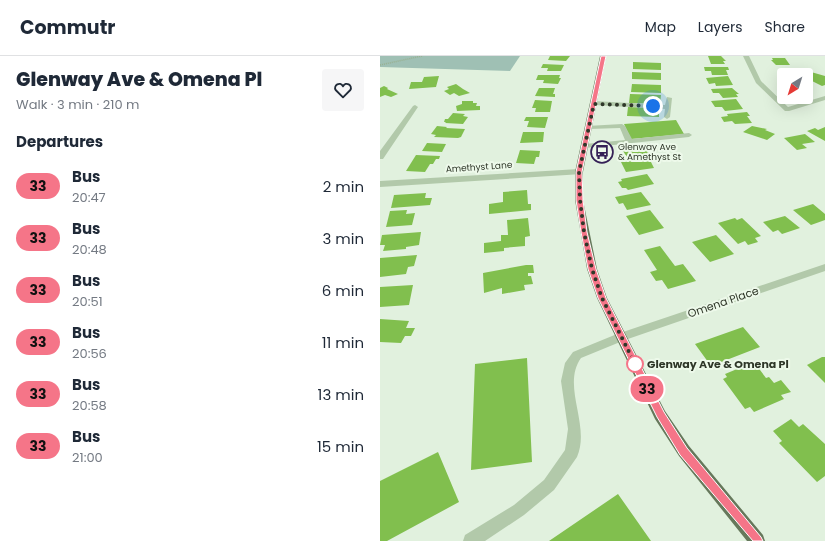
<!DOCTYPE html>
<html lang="en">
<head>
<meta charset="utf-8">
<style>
  body { margin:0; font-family:Poppins,sans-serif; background:#f6f6f7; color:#1f2937; height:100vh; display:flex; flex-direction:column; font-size:15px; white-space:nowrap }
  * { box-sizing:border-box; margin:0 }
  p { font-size:13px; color:#747a83 }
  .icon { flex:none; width:22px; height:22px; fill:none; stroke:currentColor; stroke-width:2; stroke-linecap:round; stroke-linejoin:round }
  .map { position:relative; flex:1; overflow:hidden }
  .panel { display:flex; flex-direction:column; background:#fff; width:380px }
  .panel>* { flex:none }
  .badge { padding:0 8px; border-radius:13px; font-size:14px; line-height:26px }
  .needle { width:26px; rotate:218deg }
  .buttons { position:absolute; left:397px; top:12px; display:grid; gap:8px }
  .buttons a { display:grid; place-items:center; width:36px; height:36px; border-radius:4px; background:#fff; box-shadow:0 4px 16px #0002; font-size:20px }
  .you { position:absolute; width:20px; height:20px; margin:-10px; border:3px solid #fff; border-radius:50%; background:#1a73e8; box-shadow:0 0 0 6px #1a73e833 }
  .map>.badge { position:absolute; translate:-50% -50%; box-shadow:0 0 0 2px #fff }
  h2 { padding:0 16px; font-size:15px; line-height:36px }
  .round { display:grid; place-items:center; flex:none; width:42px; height:42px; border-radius:4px; background:#f6f6f7 }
  .head { display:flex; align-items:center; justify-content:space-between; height:68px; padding:0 16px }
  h1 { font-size:19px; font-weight:800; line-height:30px }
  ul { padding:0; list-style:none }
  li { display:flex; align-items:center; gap:12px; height:52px; padding:0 16px }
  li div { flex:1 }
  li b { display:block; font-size:15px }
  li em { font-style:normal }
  li .badge { min-width:44px; font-weight:700; text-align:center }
  header { display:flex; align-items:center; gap:24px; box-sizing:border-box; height:56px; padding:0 20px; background:#fff; border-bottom:1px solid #e0e1e3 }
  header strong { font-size:19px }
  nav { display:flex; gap:22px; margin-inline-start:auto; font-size:14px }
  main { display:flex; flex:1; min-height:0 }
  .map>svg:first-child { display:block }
  .green { fill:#9fc0b4 }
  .building { fill:#81bf4e }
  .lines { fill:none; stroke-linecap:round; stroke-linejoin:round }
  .path { stroke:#99b091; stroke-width:1.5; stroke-dasharray:1 1; stroke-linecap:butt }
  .service { fill:#b2c9aa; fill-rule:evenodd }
  .minor { fill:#b2c9aa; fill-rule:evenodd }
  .primary { fill:#66785b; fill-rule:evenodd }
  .line { fill:#f57588; stroke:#fff }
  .walk { stroke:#2f3729; stroke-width:4; stroke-dasharray:0 7.2 }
  .stop-dot { fill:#fff; stroke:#f57588; stroke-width:2 }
  .labels { text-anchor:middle; stroke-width:4; stroke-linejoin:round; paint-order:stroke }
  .far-poi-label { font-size:9px; fill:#2f3729; stroke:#edf9ea; text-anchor:start }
  .far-street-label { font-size:9px; fill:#2f3729; stroke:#edf9ea }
  .street-label { font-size:11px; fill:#2f3729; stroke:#edf9ea }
  .stop-label { font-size:11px; font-weight:bold; fill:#2f3729; stroke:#edf9ea; text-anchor:start }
</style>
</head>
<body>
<header>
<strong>Commutr</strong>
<nav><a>Map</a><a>Layers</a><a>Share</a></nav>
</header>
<main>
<section class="panel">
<div class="head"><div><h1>Glenway Ave &amp; Omena Pl</h1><p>Walk · 3 min · 210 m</p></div><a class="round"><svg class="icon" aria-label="heart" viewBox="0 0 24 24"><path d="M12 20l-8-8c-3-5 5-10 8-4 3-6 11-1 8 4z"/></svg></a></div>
<h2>Departures</h2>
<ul>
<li><span class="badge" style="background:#f57588;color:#111">33</span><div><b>Bus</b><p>20:47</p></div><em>2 min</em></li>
<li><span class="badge" style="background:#f57588;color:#111">33</span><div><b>Bus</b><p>20:48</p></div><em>3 min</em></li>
<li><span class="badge" style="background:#f57588;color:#111">33</span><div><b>Bus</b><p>20:51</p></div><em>6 min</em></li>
<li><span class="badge" style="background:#f57588;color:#111">33</span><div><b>Bus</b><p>20:56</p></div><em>11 min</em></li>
<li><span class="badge" style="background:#f57588;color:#111">33</span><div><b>Bus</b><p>20:58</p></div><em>13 min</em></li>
<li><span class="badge" style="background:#f57588;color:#111">33</span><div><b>Bus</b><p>21:00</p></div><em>15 min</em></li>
</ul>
</section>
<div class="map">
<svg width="445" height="485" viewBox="0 0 445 485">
  <rect width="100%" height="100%" fill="#e1f1de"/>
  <path class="green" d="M 0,0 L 140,0 L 130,15 L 0,11 Z"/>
  <path class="building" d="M 170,0 L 190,0 L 186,5 L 168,4 Z
    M 328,0 L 341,0 L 346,5 L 343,5 L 345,8 L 331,8 Z
    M 392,2 L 405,2 L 410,9 L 396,9 L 391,4 L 393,4 Z
    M 253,6 L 281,7 L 281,14 L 253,13 Z
    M 163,8 L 184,9 L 181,15 L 167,15 L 168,12 L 161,12 Z
    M 324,11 L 348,11 L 349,14 L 346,14 L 348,19 L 332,19 L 331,15 L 325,15 Z
    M 252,16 L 281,17 L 281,24 L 252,23 Z
    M 431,16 L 445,20 L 445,29 L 442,30 L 426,22 L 426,19 L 423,19 Z
    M 158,19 L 180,19 L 179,22 L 181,22 L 178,28 L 163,27 L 164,24 L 156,24 Z
    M 59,20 L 56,31 L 29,33 L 31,26 L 42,26 L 44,21 Z
    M 348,20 L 353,29 L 336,30 L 335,27 L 329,28 L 326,22 Z
    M 76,28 L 83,33 L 90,37 L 79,40 L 74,37 L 70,39 L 64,35 L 69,33 L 67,31 Z
    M 252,28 L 281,29 L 281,37 L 251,36 Z
    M 4,30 L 8,32 L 7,33 L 18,38 L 11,41 L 5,39 L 0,41 L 0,32 Z
    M 159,32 L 175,32 L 173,38 L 175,38 L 175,41 L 155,40 Z
    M 352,32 L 359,38 L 356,38 L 358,41 L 343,42 L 339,37 L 333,37 L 331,33 Z
    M 250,38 L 281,39 L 280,48 L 249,47 Z
    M 356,43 L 363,53 L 345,55 L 342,51 L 335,51 L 331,45 Z
    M 155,44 L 172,45 L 170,56 L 155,56 L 156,52 L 152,52 Z
    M 82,45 L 93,45 L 93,47 L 97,47 L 96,50 L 100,50 L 100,54 L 77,55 L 76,50 L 82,48 Z
    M 248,51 L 279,52 L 279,61 L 247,60 Z
    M 367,56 L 370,60 L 367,60 L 372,67 L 355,68 L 352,65 L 344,66 L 341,61 L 348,60 L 347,58 Z
    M 73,57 L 85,58 L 83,60 L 88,61 L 83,68 L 65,67 L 66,66 L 64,66 L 65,63 L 68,63 Z
    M 146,61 L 168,61 L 165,72 L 147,71 L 149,65 L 144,65 Z
    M 296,64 L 304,78 L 251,83 L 244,68 Z
    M 57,70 L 67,71 L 66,72 L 85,73 L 81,81 L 78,82 L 54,81 L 56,79 L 51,78 Z
    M 372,70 L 387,73 L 385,74 L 395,78 L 387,84 L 363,76 Z
    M 445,71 L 445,85 L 427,75 L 435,72 L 438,74 Z
    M 143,76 L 164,76 L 163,86 L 140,87 Z
    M 425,78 L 435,86 L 422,88 L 427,92 L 417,94 L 404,82 Z
    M 47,87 L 66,88 L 62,96 L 42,95 Z
    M 270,87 L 275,97 L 247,101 L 243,95 L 249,94 L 247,90 Z
    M 140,94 L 160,95 L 159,101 L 156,101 L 154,108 L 136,107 Z
    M 36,99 L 60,100 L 59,103 L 56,103 L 53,108 L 50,108 L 45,116 L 26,115 Z
    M 269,102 L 274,112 L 246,116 L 241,106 Z
    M 267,118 L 274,128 L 248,134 L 246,132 L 242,132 L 238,126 L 242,125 L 241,123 Z
    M 147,134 L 148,148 L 151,148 L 151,154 L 109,158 L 109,148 L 123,146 L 123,136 Z
    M 261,136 L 271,149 L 247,154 L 243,147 L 239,148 L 235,141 Z
    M 46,137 L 45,142 L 52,142 L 50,149 L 11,152 L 14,139 Z
    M 433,148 L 445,158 L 445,164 L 431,169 L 413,154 Z
    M 27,154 L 26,158 L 35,157 L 32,169 L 6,171 L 10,155 Z
    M 270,154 L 284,172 L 259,179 L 246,160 Z
    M 405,160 L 420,172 L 402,178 L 398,174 L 393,176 L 383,166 Z
    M 148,162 L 150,180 L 145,181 L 145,190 L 124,192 L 124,195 L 104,197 L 104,187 L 121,185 L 121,179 L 128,179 L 127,164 Z
    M 355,162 L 357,164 L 362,162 L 381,180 L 375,182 L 378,186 L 368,189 L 365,185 L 358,188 L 338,167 Z
    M 41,176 L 39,189 L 26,191 L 26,193 L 3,195 L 5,189 L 0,189 L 2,179 Z
    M 336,179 L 354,198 L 330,206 L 312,186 Z
    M 280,190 L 295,210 L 303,208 L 316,225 L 288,233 L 282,224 L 276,225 L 270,216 L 277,214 L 264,194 Z
    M 37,199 L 34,210 L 28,211 L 26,218 L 0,221 L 0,202 Z
    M 146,209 L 153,209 L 154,217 L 148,217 L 148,220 L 151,220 L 153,228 L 144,229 L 145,234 L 122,238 L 122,232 L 104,237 L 103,217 Z
    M 33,229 L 29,249 L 0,251 L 0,231 Z
    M 0,263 L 29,265 L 26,272 L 35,272 L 31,280 L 25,280 L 21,287 L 0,286 Z
    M 363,271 L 380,291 L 331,310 L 315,288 Z
    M 442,301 L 445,301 L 445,327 L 427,309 Z
    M 147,302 L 152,406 L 91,414 L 95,308 Z
    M 374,306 L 386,322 L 389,321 L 394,327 L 401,324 L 411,336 L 401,339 L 404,343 L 374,356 L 370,351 L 365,353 L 343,323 L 347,321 L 345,318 Z
    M 411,363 L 419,371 L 423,368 L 445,388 L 445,420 L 437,426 L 399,387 L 402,385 L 393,375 Z
    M 58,396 L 79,446 L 7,485 L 0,485 L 0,425 Z
    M 238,438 L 271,485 L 169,485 Z"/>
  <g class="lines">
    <path class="path" d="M 0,9 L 42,0"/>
    <path class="service" d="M 287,41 L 292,42 L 290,61 L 287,63 L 284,61 L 285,53 L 214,49 L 211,47 L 214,45 L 285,49 Z
      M 242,68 L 245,70 L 252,83 L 309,77 L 312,79 L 309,81 L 205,92 L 201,90 L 205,88 L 245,84 L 240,72 L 209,73 L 206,71 L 207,70 Z"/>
    <path class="minor" d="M 363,0 L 369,0 L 381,25 L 408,51 L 445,40 L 445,44 L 409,55 L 405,55 L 376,27 Z
      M 35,49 L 38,51 L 3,103 L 0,103 L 0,95 L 33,50 Z
      M 199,113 L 203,116 L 202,118 L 0,131 L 0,125 Z
      M 445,208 L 445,215 L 245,284 L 201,302 C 181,330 211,369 197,401 L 174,434 L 144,459 L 105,485 L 83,485 L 85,479 L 134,449 L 164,424 L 185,394 L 188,373 L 181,325 L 185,307 L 193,296 L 237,278 Z"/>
    <path class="primary" d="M 220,0 L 226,0 L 203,116 L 203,144 L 217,213 L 227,242 L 285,355 L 309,390 L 383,479 L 385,485 L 367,485 L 299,400 L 275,363 L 217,242 L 207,213 L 195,144 L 195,116 Z"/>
  </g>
  <path class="line" d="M 221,0 L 226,0 L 202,116 L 203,144 L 207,176 L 216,213 L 226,242 L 284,356 L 307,392 L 381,481 L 383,485 L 373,485 L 300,399 L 277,361 L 218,242 L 208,213 L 201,176 L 196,144 L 196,116 Z"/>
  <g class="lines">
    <path class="walk" d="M 255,308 L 222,242 L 212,213 L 204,176 L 200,144 L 199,116 L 214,48 L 273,50"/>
  </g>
  <defs>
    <g id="bus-ring" transform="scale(1.15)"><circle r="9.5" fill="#edf9ea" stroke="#352156" stroke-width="1.5"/><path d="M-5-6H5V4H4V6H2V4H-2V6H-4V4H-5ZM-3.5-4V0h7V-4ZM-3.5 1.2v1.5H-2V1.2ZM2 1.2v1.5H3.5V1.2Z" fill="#352156"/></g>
  </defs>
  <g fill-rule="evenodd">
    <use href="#bus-ring" x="222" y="96"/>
  </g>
  <circle class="stop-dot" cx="255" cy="308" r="8"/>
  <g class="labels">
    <g class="far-poi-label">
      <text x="238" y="94">Glenway Ave<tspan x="238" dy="10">&amp; Amethyst St</tspan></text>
    </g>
    <g class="far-street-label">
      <text transform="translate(99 111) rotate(-4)" y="3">Amethyst Lane</text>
    </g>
    <g class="street-label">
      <text transform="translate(343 246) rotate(-19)" y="4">Omena Place</text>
    </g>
    <g class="stop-label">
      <text x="267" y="312">Glenway Ave &amp; Omena Pl</text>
    </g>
  </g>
</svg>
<div class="buttons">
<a><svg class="needle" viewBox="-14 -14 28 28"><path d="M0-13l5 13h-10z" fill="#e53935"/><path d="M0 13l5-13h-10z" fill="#747a83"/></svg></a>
</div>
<div class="you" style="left:273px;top:50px"></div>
<b class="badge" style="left:267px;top:333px;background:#f57588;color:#111">33</b>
</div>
</main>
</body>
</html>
